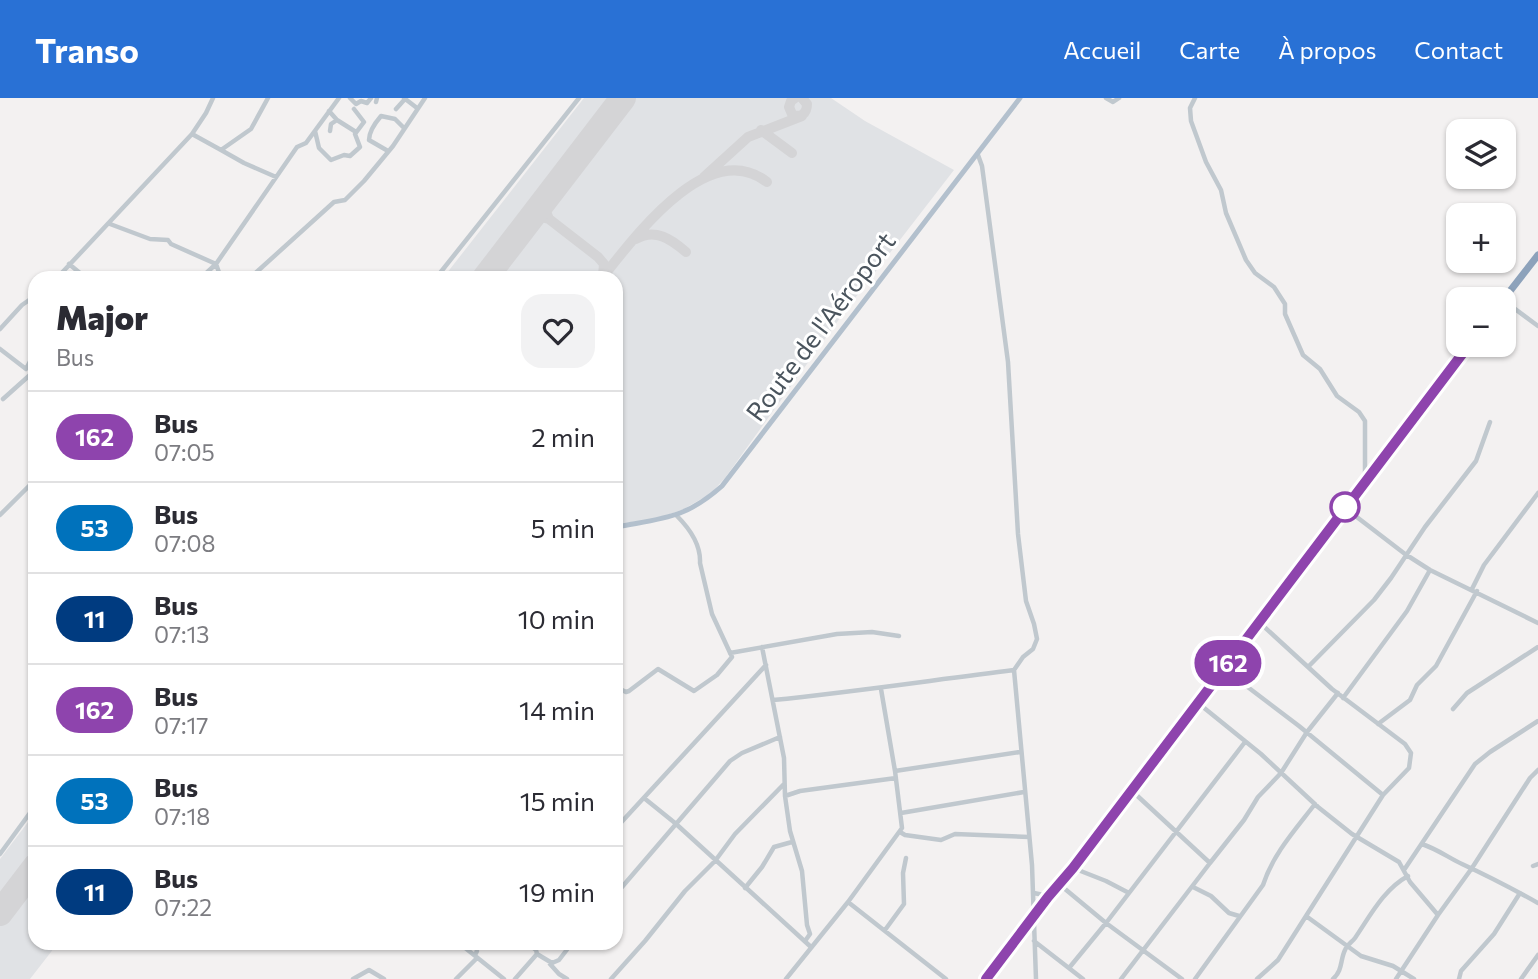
<!DOCTYPE html>
<html lang="fr">
<head>
<meta charset="utf-8">
<style>
  body { margin:0; font-family:Commissioner,sans-serif; background:#f2f2f3; color:#2b2b33; height:100vh; display:flex; flex-direction:column; font-size:26px; white-space:nowrap }
  * { box-sizing:border-box; margin:0 }
  p { font-size:23px; color:#7c7c81 }
  .icon { flex:none; width:38px; height:38px; fill:none; stroke:currentColor; stroke-width:2; stroke-linecap:round; stroke-linejoin:round }
  .map { position:relative; flex:1; overflow:hidden }
  .side { position:absolute; left:28px; top:173px; width:595px; height:679px; display:flex; flex-direction:column; background:#fff; border-radius:21px; box-shadow:0 2px 5px #0004 }
  .side>* { flex:none }
  .badge { padding:0 14px; border-radius:23px; font-size:24px; line-height:46px }
  .fabs { position:absolute; left:1446px; top:21px; display:grid; gap:14px }
  .fabs a { display:grid; place-items:center; width:70px; height:70px; border-radius:14px; background:#fff; box-shadow:0 2px 5px #0004; font-size:35px }
  .map>.badge { position:absolute; translate:-50% -50%; box-shadow:0 0 0 4px #fff }
  .round { display:grid; place-items:center; flex:none; width:74px; height:74px; border-radius:21px; background:#f2f2f3 }
  .headline { display:flex; align-items:center; justify-content:space-between; height:119px; padding:0 28px }
  h1 { font-size:33px; font-weight:800; line-height:52px }
  ul { padding:0; list-style:none }
  li { display:flex; align-items:center; gap:21px; height:91px; padding:0 28px; border-top:2px solid #e1e1e2 }
  li div { flex:1 }
  li b { display:block; font-size:26px }
  li em { font-style:normal }
  li .badge { min-width:77px; font-weight:700; text-align:center }
  header { display:flex; align-items:center; gap:42px; box-sizing:border-box; height:98px; padding:0 35px; background:#2971d5; color:#fff }
  header strong { font-size:33px }
  nav { display:flex; gap:38px; margin-inline-start:auto; font-size:24px }
  .map>svg:first-child { display:block }
  .airport { fill:#e0e2e5 }
  .lines { fill:none; stroke-linecap:round; stroke-linejoin:round }
  .taxiway { stroke:#d4d4d6; stroke-width:10 }
  .runway { stroke:#d4d4d6; stroke-width:26 }
  .minor { stroke:#c0c8ce; stroke-width:4.5 }
  .major { stroke:#b3c0cd; stroke-width:5 }
  .highway { stroke:#8da2bb; stroke-width:7 }
  .line-casing { stroke:#fff; stroke-width:16 }
  .line { stroke:#8e44ad; stroke-width:10 }
  .stop-dot { fill:#fff; stroke:#8e44ad; stroke-width:3.5 }
  .labels { text-anchor:middle; stroke-width:6; stroke-linejoin:round; paint-order:stroke }
  .street-label { font-size:26px; fill:#4a545d; stroke:#fff }
</style>
</head>
<body>
<header>
<strong>Transo</strong>
<nav><a>Accueil</a><a>Carte</a><a>À propos</a><a>Contact</a></nav>
</header>
<div class="map">
<svg width="1538" height="881" viewBox="0 0 1538 881">
  <rect width="100%" height="100%" fill="#f3f1f1"/>
  <path class="airport" d="M 584,0 L 831,0 L 865,23 L 954,72 L 845,213 L 725,380 L 710,396 L 682,412 L 654,421 L 616,426 L 616,180 L 443,180 Z
    M 35,715 L 35,845 L 58,845 L 30,881 L 0,881 L 0,761 Z"/>
  <g class="lines">
    <path class="taxiway" d="M 795,0 L 791,3 L 789,9 L 792,16 C 801,21 807,15 807,6 L 802,0
      M 761,32 L 792,55
      M 704,79 L 748,39 L 802,18
      M 546,100 L 545,111 L 549,121 L 598,159 L 604,166 L 603,178
      M 528,123 L 541,119 L 549,121
      M 636,141 C 655,130 671,141 686,154
      M 602,180 C 634,140 708,38 767,84"/>
    <path class="runway" d="M 485,180 L 623,0
      M 0,815 L 35,769"/>
    <path class="minor" d="M 350,0 L 356,6 L 361,3 L 367,5 L 371,0
      M 404,0 L 417,10
      M 1106,0 L 1113,4 L 1119,0
      M 1195,0 L 1190,10 L 1191,23 L 1206,64 L 1221,92 L 1226,115 L 1246,162 L 1255,175 L 1274,189 L 1285,206 L 1285,216 L 1303,257 L 1320,271 L 1337,298 L 1359,314 L 1365,323 L 1365,383
      M 376,4 L 377,0
      M 396,11 L 405,1
      M 329,13 L 337,22 L 356,34
      M 315,33 L 319,50 L 331,62 L 344,57 L 350,58 L 360,49 L 355,36 L 364,24 L 354,11
      M 330,33 L 331,26 L 337,22
      M 192,36 L 221,52 L 251,31 L 268,0
      M 221,52 L 244,65 L 276,79
      M 388,53 L 369,42 C 369,33 375,25 381,18 L 395,21 L 404,30
      M 978,57 L 982,68 L 1008,264 L 1018,436 L 1026,503 L 1034,526 L 1037,541 L 1033,551 L 1023,559 L 1014,572 L 1032,767 L 1036,881
      M 110,126 L 150,141 L 168,142 L 171,146 L 216,166 L 221,180
      M 69,166 L 86,180
      M 57,180 L 192,36 L 206,15 L 213,0
      M 201,180 L 216,166 L 297,49 L 306,45 L 339,0
      M 250,180 L 334,104 L 345,102 L 364,83 L 393,48 L 425,0
      M 436,180 L 579,0
      M 1503,202 L 1538,228
      M 0,231 L 22,207 L 35,198
      M 0,251 L 26,271 L 35,254
      M 3,301 L 31,276
      M 1345,410 L 1405,456 L 1430,472 L 1538,525
      M 0,417 L 35,382
      M 1472,491 L 1484,467 L 1538,395
      M 762,549 L 784,660 L 785,698 L 790,733 L 802,773 L 807,827 L 810,836 L 805,843
      M 730,555 L 837,536 L 872,534 L 899,538
      M 1308,569 L 1374,502 L 1391,480 L 1425,429 L 1476,363 L 1490,324
      M 1224,571 L 1299,628 L 1383,697
      M 616,589 L 626,594 L 629,593 L 658,571 L 694,593 L 717,577 L 732,559 L 712,516 L 700,465 C 701,446 690,431 677,418
      M 1343,600 L 1407,513 L 1430,472
      M 773,602 C 853,594 933,582 1014,572
      M 1198,605 L 1261,656 L 1318,709 L 1352,736 L 1399,764 L 1410,784 L 1438,817
      M 1453,611 L 1467,595 L 1538,549
      M 1378,626 L 1410,602 L 1417,587 L 1436,568 L 1477,493
      M 895,673 L 1020,654
      M 785,698 L 800,693 L 896,680
      M 644,700 L 675,725 L 811,849
      M 901,715 L 1024,694
      M 616,730 L 766,567
      M 900,734 L 905,737 L 941,742 L 955,736 L 1029,739
      M 1422,746 C 1437,751 1449,760 1462,766 C 1488,778 1513,791 1538,805
      M 0,756 L 35,708
      M 1210,765 L 1244,722 L 1258,699 L 1281,675 L 1307,634 L 1338,595
      M 1533,768 L 1538,766
      M 1073,770 L 1106,783 L 1129,795
      M 1404,772 L 1475,666 L 1490,654 L 1538,623
      M 1059,786 L 1106,825 L 1182,881
      M 1193,789 L 1211,798 L 1229,815 L 1239,818
      M 745,790 L 762,769 L 774,749 L 792,744
      M 1034,795 L 1048,798
      M 616,796 L 730,663 L 742,655 L 780,639
      M 848,804 L 946,881
      M 1306,818 L 1361,858 L 1393,868 L 1414,881
      M 885,832 L 904,806 L 903,775 L 906,760
      M 1034,843 L 1083,881
      M 459,845 L 504,881
      M 537,856 L 552,865 L 559,862 L 572,845
      M 475,857 L 477,853 L 475,845
      M 550,866 L 559,876 L 567,881
      M 1069,870 L 1106,825 L 1245,644
      M 353,881 L 369,872 L 384,881
      M 456,881 L 477,860
      M 515,881 L 537,856 L 536,852 L 527,845
      M 611,881 L 645,843 L 685,793 L 715,763 L 735,736 L 784,686
      M 786,881 L 848,804 L 902,730 L 895,673 L 881,591
      M 1121,881 L 1210,765 L 1131,692
      M 1195,881 L 1263,787 C 1273,756 1295,732 1315,706
      M 1257,881 L 1278,862 L 1383,697 L 1409,670 L 1411,655 L 1405,646 L 1332,591 L 1259,524
      M 1333,881 C 1343,872 1340,862 1345,852 C 1347,847 1352,844 1355,840 C 1370,818 1384,791 1408,778
      M 1396,881 L 1438,817 L 1472,770 L 1530,680 L 1538,672
      M 1459,881 L 1461,873 L 1494,836 L 1520,795
      M 1521,881 L 1538,857"/>
    <path class="major" d="M 616,429 C 663,420 685,421 722,388 L 1020,0"/>
    <path class="highway" d="M 1503,202 L 1538,157
      M 986,881 L 1048,798 L 1073,770 L 1469,247"/>
  </g>
  <g class="lines">
    <g class="line-casing">
      <path id="line" d="M 986,881 L 1048,799 L 1073,770 L 1469,247"/>
    </g>
    <use href="#line" class="line"/>
  </g>
  <circle class="stop-dot" cx="1345" cy="409" r="14"/>
  <g class="labels">
    <g class="street-label">
      <text transform="translate(821 229) rotate(-53)" y="9">Route de l'Aéroport</text>
    </g>
  </g>
</svg>
<div class="fabs">
<a><svg class="icon" aria-label="layers" viewBox="0 0 24 24"><path d="M12 4l9 5-9 5-9-5zM3 14l9 5 9-5"/></svg></a>
<a>+</a>
<a>−</a>
</div>
<b class="badge" style="left:1228px;top:565px;background:#8e44ad;color:#fff">162</b>
<section class="side">
<div class="headline"><div><h1>Major</h1><p>Bus</p></div><a class="round"><svg class="icon" aria-label="heart" viewBox="0 0 24 24"><path d="M12 20l-8-8c-3-5 5-10 8-4 3-6 11-1 8 4z"/></svg></a></div>
<ul>
<li><span class="badge" style="background:#8e44ad;color:#fff">162</span><div><b>Bus</b><p>07:05</p></div><em>2 min</em></li>
<li><span class="badge" style="background:#0072bc;color:#fff">53</span><div><b>Bus</b><p>07:08</p></div><em>5 min</em></li>
<li><span class="badge" style="background:#003b80;color:#fff">11</span><div><b>Bus</b><p>07:13</p></div><em>10 min</em></li>
<li><span class="badge" style="background:#8e44ad;color:#fff">162</span><div><b>Bus</b><p>07:17</p></div><em>14 min</em></li>
<li><span class="badge" style="background:#0072bc;color:#fff">53</span><div><b>Bus</b><p>07:18</p></div><em>15 min</em></li>
<li><span class="badge" style="background:#003b80;color:#fff">11</span><div><b>Bus</b><p>07:22</p></div><em>19 min</em></li>
</ul>
</section>
</div>
</body>
</html>
